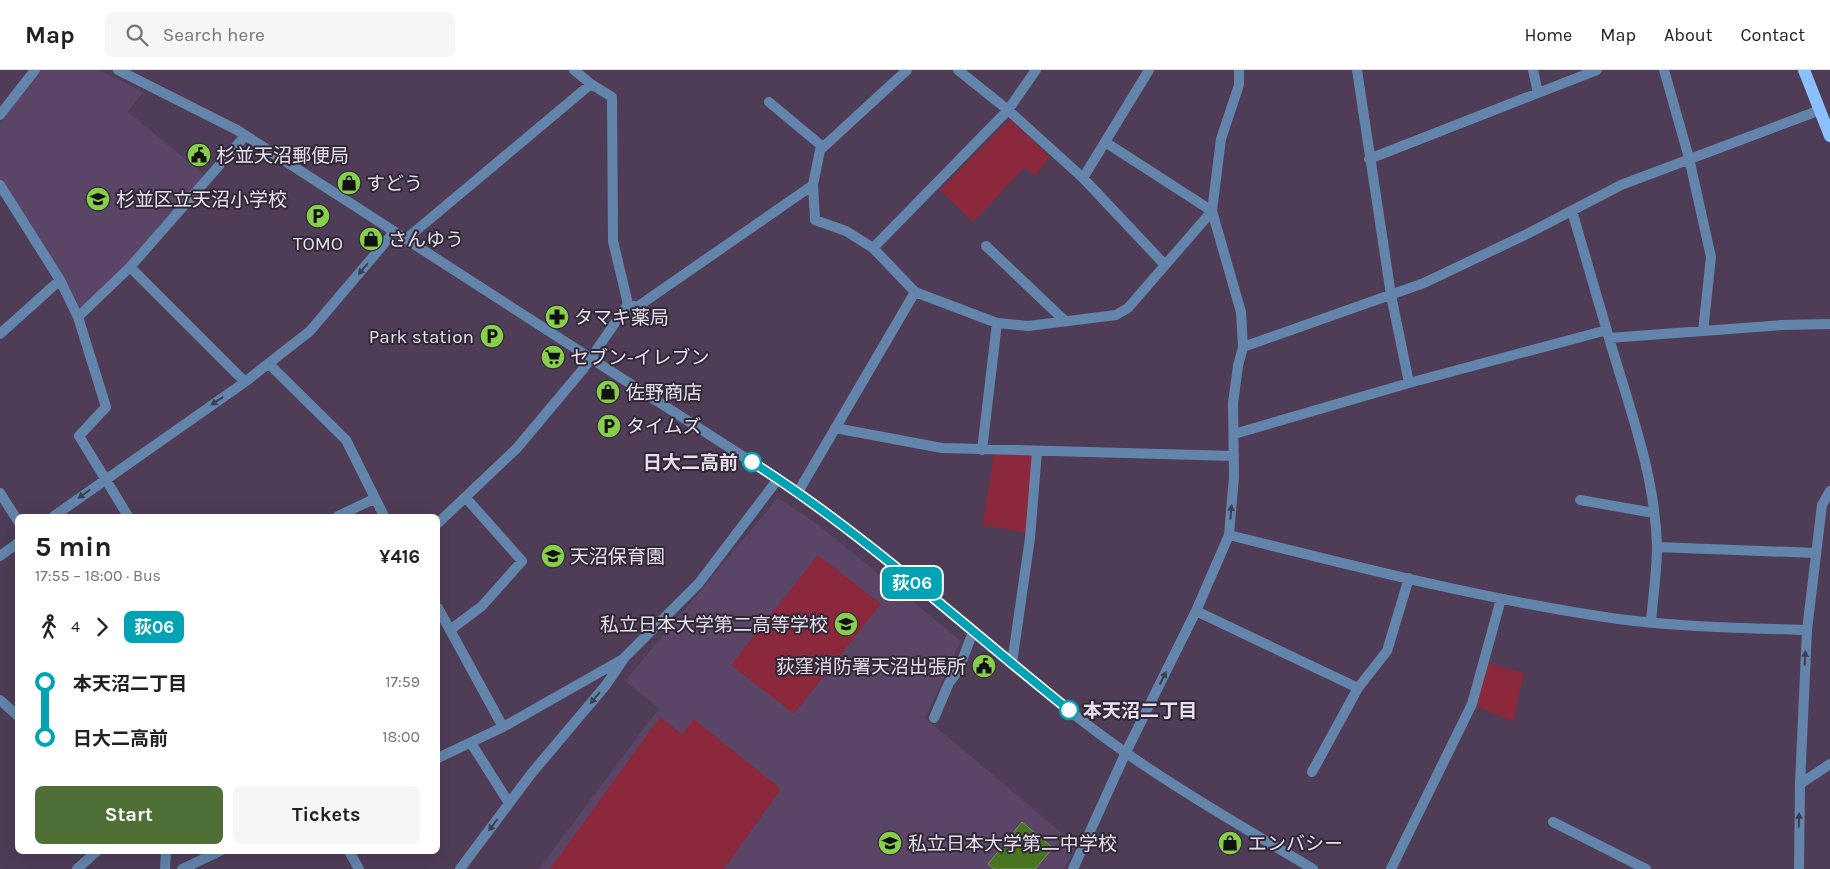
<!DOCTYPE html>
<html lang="en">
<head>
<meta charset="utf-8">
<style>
  body { margin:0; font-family:Karla,"Noto Sans JP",sans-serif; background:#f6f6f6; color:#202124; height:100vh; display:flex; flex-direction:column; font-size:19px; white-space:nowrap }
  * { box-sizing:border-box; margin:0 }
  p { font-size:16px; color:#757577 }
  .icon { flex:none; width:28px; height:28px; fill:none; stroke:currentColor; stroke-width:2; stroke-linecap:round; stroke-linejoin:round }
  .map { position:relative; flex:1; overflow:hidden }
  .sheet { position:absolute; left:15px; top:444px; width:425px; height:340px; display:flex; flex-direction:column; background:#fff; border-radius:8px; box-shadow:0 5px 20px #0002 }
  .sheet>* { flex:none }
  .badge { padding:0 10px; border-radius:8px; font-size:18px; line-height:32px }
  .map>.badge { position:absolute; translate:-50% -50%; box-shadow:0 0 0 2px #fff }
  .legs { display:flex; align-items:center; gap:8px; height:55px; padding:0 20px; font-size:16px }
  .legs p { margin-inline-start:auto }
  .overview { display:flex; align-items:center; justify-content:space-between; height:85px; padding:0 20px }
  h1 { font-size:28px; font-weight:700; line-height:38px }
  .cta { display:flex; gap:10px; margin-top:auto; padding:10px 20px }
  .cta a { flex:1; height:58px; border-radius:8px; background:#4e6f35; color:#fff; font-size:20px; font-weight:700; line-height:58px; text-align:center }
  .cta a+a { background:#f6f6f6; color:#202124 }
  ul { padding:0 20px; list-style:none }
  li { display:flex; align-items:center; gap:18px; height:55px; font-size:19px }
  li i { display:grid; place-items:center; width:8px; height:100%; margin:0 6px; background:currentColor }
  li i::after { content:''; width:12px; height:12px; margin:-6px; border:4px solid; border-radius:50%; background:#fff }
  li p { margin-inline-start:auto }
  li:first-child i { background:linear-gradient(#0000 50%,currentColor 0) }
  li:last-child i { background:linear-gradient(currentColor 50%,#0000 0) }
  header { display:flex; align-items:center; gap:30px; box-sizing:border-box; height:70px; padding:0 25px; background:#fff; border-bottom:1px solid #e0e0e0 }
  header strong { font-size:24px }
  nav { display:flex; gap:28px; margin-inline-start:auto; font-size:18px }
  .search { width:350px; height:45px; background:#f6f6f6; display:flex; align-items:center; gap:12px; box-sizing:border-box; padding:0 18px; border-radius:8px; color:#757577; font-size:19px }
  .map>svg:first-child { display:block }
  .built { fill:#5b4566 }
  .green { fill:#8c283c }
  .water { fill:#487520; stroke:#78945e }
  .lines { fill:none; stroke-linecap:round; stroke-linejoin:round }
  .minor { stroke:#6384ab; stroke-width:10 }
  .tertiary { stroke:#6384ab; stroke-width:10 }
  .primary { stroke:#8bc0ff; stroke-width:12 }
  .oneway { fill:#3d3f52 }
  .line-1-casing { stroke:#fff; stroke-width:11 }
  .line-1 { stroke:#00a3b4; stroke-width:8 }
  .stop-1-dot { fill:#fff; stroke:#00a3b4; stroke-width:2.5 }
  .labels { text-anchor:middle; stroke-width:4; stroke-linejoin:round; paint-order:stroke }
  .poi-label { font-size:19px; fill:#e8deee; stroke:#302834; text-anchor:start }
  .stop-label { font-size:19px; font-weight:bold; fill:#e8deee; stroke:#302834; text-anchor:end }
</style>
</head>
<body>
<header>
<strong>Map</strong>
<div class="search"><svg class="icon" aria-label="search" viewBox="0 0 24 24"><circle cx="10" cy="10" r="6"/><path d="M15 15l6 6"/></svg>Search here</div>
<nav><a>Home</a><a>Map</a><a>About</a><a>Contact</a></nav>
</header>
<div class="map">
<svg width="1830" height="799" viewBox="0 0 1830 799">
  <rect width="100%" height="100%" fill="#4f3d58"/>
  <path class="built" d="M 41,0 L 99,0 L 143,22 L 128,42 L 204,105 L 101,223 L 83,237 L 79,236 L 60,201 L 0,109 L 0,54 Z
    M 778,428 L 817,454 L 961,571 L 925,648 L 1076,775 L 1064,799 L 539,799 L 659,638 L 625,611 Z"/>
  <path class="green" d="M 1010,49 L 1050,87 L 1035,106 L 1025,97 L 973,152 L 940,120 Z
    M 994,384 L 1033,385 L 1027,463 L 983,455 Z
    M 818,485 L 881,534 L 794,644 L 731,595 Z
    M 1487,593 L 1524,603 L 1513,652 L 1477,636 Z
    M 660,647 L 682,664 L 694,649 L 781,719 L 724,799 L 550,799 Z"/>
  <path class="water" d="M 1022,752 L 1053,778 L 1035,799 L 994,799 L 988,794 Z"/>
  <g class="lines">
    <path class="minor" d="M 574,0 L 591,14
      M 907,0 L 820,80 L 813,115 L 815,150 L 846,161 L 873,178 L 915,222
      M 958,0 L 1008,40 L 1083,108 L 1165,195
      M 1357,0 L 1391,225 L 1409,313
      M 1533,0 L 1538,23
      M 1664,0 L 1689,88 L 1711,187 L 1703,261
      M 769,32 L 823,77
      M 0,45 L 35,0
      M 1369,89 L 1597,0
      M 1083,108 L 1149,0
      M 0,115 L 60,210 L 78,247 L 106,337 L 79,366 L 128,446
      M 1572,141 L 1609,268 L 1782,255 L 1830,254
      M 406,169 L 591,14 L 612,27 L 613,171 L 628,234
      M 986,176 L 1065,251
      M 873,178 L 1008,40 L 1036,0
      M 130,197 L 245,312
      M 78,247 L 130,197 L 245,66
      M 0,264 L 60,210
      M 1609,268 C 1629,337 1655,404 1657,476 C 1657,501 1653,527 1651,552
      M 1243,277 L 1424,213 L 1529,163 L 1621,115 L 1820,40
      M 269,294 L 346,370 L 384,446
      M 835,358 L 942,378 L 1234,386
      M 1234,364 L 1409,313 L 1607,260
      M 982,380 L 997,253
      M 798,422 L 915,222 L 997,253 L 1028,256 L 1116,245 L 1128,238 L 1212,141 L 1105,72
      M 0,423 L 18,451
      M 1580,430 L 1654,443
      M 54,446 L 245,312 L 310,261 L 394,162
      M 338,446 L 374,429
      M 438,453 L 517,378 L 584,298 L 628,234 L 637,237 L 813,115
      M 1229,465 C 1357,497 1486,530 1618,549 C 1680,557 1743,558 1807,560
      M 1657,477 L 1816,483
      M 0,486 L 18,473
      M 438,538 L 503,657
      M 1196,541 L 1358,618
      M 450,560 L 482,536 L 522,491 L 466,428
      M 1012,593 L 1030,468 L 1037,381
      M 0,630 L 18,646
      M 934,648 L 949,613 L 958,601 L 973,562
      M 471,673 L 509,733
      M 438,688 L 503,657 L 623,589 L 699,513 L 778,409
      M 1312,702 L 1358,618 L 1387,581 L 1409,508
      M 1800,714 L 1830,694
      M 1553,752 L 1646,799
      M 349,781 L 359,799
      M 77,799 L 97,781
      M 165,799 L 166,781
      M 182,799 L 220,781
      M 460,799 L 531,704 L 606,615 L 623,590
      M 1073,799 L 1126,682 L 1196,541 L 1229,465 L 1234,407 L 1233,333 L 1238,296 L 1243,277 L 1241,242 L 1212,141 L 1221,69 L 1239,15 L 1239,0
      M 1391,799 L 1472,634 L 1501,529
      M 1799,799 L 1800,714 L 1807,560 L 1822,435 L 1830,421"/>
    <path class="tertiary" d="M 118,0 L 237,60 L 798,422 C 900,495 992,583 1093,659 C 1162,711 1238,754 1313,799"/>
    <path class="primary" d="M 1804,0 L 1830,66"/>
  </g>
  <defs><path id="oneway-solid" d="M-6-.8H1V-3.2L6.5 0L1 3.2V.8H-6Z" transform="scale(1.25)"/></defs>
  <g class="oneway">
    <use href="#oneway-solid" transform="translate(363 199) rotate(130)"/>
    <use href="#oneway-solid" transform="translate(217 331) rotate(146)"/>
    <use href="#oneway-solid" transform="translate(84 424) rotate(144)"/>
    <use href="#oneway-solid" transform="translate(1231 442) rotate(-85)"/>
    <use href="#oneway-solid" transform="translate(1805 588) rotate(-87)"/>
    <use href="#oneway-solid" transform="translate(1163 608) rotate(-64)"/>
    <use href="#oneway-solid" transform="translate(595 628) rotate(130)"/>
    <use href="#oneway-solid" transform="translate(1799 750) rotate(-89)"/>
    <use href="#oneway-solid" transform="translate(493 755) rotate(127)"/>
  </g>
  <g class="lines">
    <g class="line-1-casing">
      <path id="line-1" d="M 752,392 C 865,464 964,556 1069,640"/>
    </g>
    <use href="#line-1" class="line-1"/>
  </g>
  <defs>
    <g id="civic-disc" transform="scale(1.25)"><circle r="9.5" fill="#87cf4a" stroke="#302834"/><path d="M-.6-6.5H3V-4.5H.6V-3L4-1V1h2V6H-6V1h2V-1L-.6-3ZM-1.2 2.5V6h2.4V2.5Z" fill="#111"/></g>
    <g id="shop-disc" transform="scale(1.25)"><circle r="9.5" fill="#87cf4a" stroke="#302834"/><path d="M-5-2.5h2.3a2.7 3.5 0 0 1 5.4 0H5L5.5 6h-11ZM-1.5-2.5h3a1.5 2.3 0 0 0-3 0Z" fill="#111"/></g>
    <g id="school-disc" transform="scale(1.25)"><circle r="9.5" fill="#87cf4a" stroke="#302834"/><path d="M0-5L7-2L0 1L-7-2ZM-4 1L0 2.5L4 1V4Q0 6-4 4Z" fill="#111"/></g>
    <g id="parking-disc" transform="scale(1.25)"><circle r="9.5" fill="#87cf4a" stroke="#302834"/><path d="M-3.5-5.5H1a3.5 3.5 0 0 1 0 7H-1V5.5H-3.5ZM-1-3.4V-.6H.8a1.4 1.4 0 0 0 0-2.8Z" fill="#111"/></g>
    <g id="pharmacy-disc" transform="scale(1.25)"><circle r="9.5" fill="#87cf4a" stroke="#302834"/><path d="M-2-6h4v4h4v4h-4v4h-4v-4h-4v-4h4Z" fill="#111"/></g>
    <g id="supermarket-disc" transform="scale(1.25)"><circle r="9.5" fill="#87cf4a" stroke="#302834"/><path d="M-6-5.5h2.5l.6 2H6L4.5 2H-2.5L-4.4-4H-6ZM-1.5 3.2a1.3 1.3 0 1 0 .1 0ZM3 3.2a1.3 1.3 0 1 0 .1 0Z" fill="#111"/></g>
  </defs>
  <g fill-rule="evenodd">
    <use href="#civic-disc" x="199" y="85"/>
    <use href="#shop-disc" x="349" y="113"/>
    <use href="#school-disc" x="98" y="129"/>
    <use href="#parking-disc" x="318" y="146"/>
    <use href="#shop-disc" x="371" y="169"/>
    <use href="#pharmacy-disc" x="557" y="247"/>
    <use href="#parking-disc" x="492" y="266"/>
    <use href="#supermarket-disc" x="553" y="287"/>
    <use href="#shop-disc" x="608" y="322"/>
    <use href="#parking-disc" x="609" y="356"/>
    <use href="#school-disc" x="553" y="486"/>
    <use href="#school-disc" x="846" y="554"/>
    <use href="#civic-disc" x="984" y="596"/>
    <use href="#school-disc" x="890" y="773"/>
    <use href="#shop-disc" x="1230" y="773"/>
  </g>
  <g class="stop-1-dot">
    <circle cx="752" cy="392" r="9"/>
    <circle cx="1069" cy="640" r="9"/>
  </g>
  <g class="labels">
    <g class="poi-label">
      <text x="216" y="92">杉並天沼郵便局</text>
      <text x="366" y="120">すどう</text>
      <text x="116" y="136">杉並区立天沼小学校</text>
      <text x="388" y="176">さんゆう</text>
      <text x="318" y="180" text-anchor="middle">TOMO</text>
      <text x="574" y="254">タマキ薬局</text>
      <text x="474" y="273" text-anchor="end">Park station</text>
      <text x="570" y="294">セブン-イレブン</text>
      <text x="626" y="329">佐野商店</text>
      <text x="626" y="363">タイムズ</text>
      <text x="570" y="493">天沼保育園</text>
      <text x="828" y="561" text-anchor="end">私立日本大学第二高等学校</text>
      <text x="966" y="603" text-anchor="end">荻窪消防署天沼出張所</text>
      <text x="908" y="780">私立日本大学第二中学校</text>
      <text x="1248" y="780">エンバシー</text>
    </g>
    <g class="stop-label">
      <text x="738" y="399">日大二高前</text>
      <text x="1083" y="647" text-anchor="start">本天沼二丁目</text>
    </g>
  </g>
</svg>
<b class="badge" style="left:912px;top:513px;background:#00a3b4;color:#fff">荻06</b>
<section class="sheet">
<div class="overview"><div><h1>5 min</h1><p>17:55 – 18:00 · Bus</p></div><b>¥416</b></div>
<div class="legs"><svg class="icon" aria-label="walk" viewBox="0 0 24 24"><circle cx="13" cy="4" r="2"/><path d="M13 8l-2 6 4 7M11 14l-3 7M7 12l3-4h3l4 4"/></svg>4<svg class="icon" aria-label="forward" viewBox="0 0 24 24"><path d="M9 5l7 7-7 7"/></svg><b class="badge" style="background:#00a3b4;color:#fff">荻06</b></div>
<ul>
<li><i style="color:#00a3b4"></i><b>本天沼二丁目</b><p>17:59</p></li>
<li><i style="color:#00a3b4"></i><b>日大二高前</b><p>18:00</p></li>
</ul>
<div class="cta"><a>Start</a><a>Tickets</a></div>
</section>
</div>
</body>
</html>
